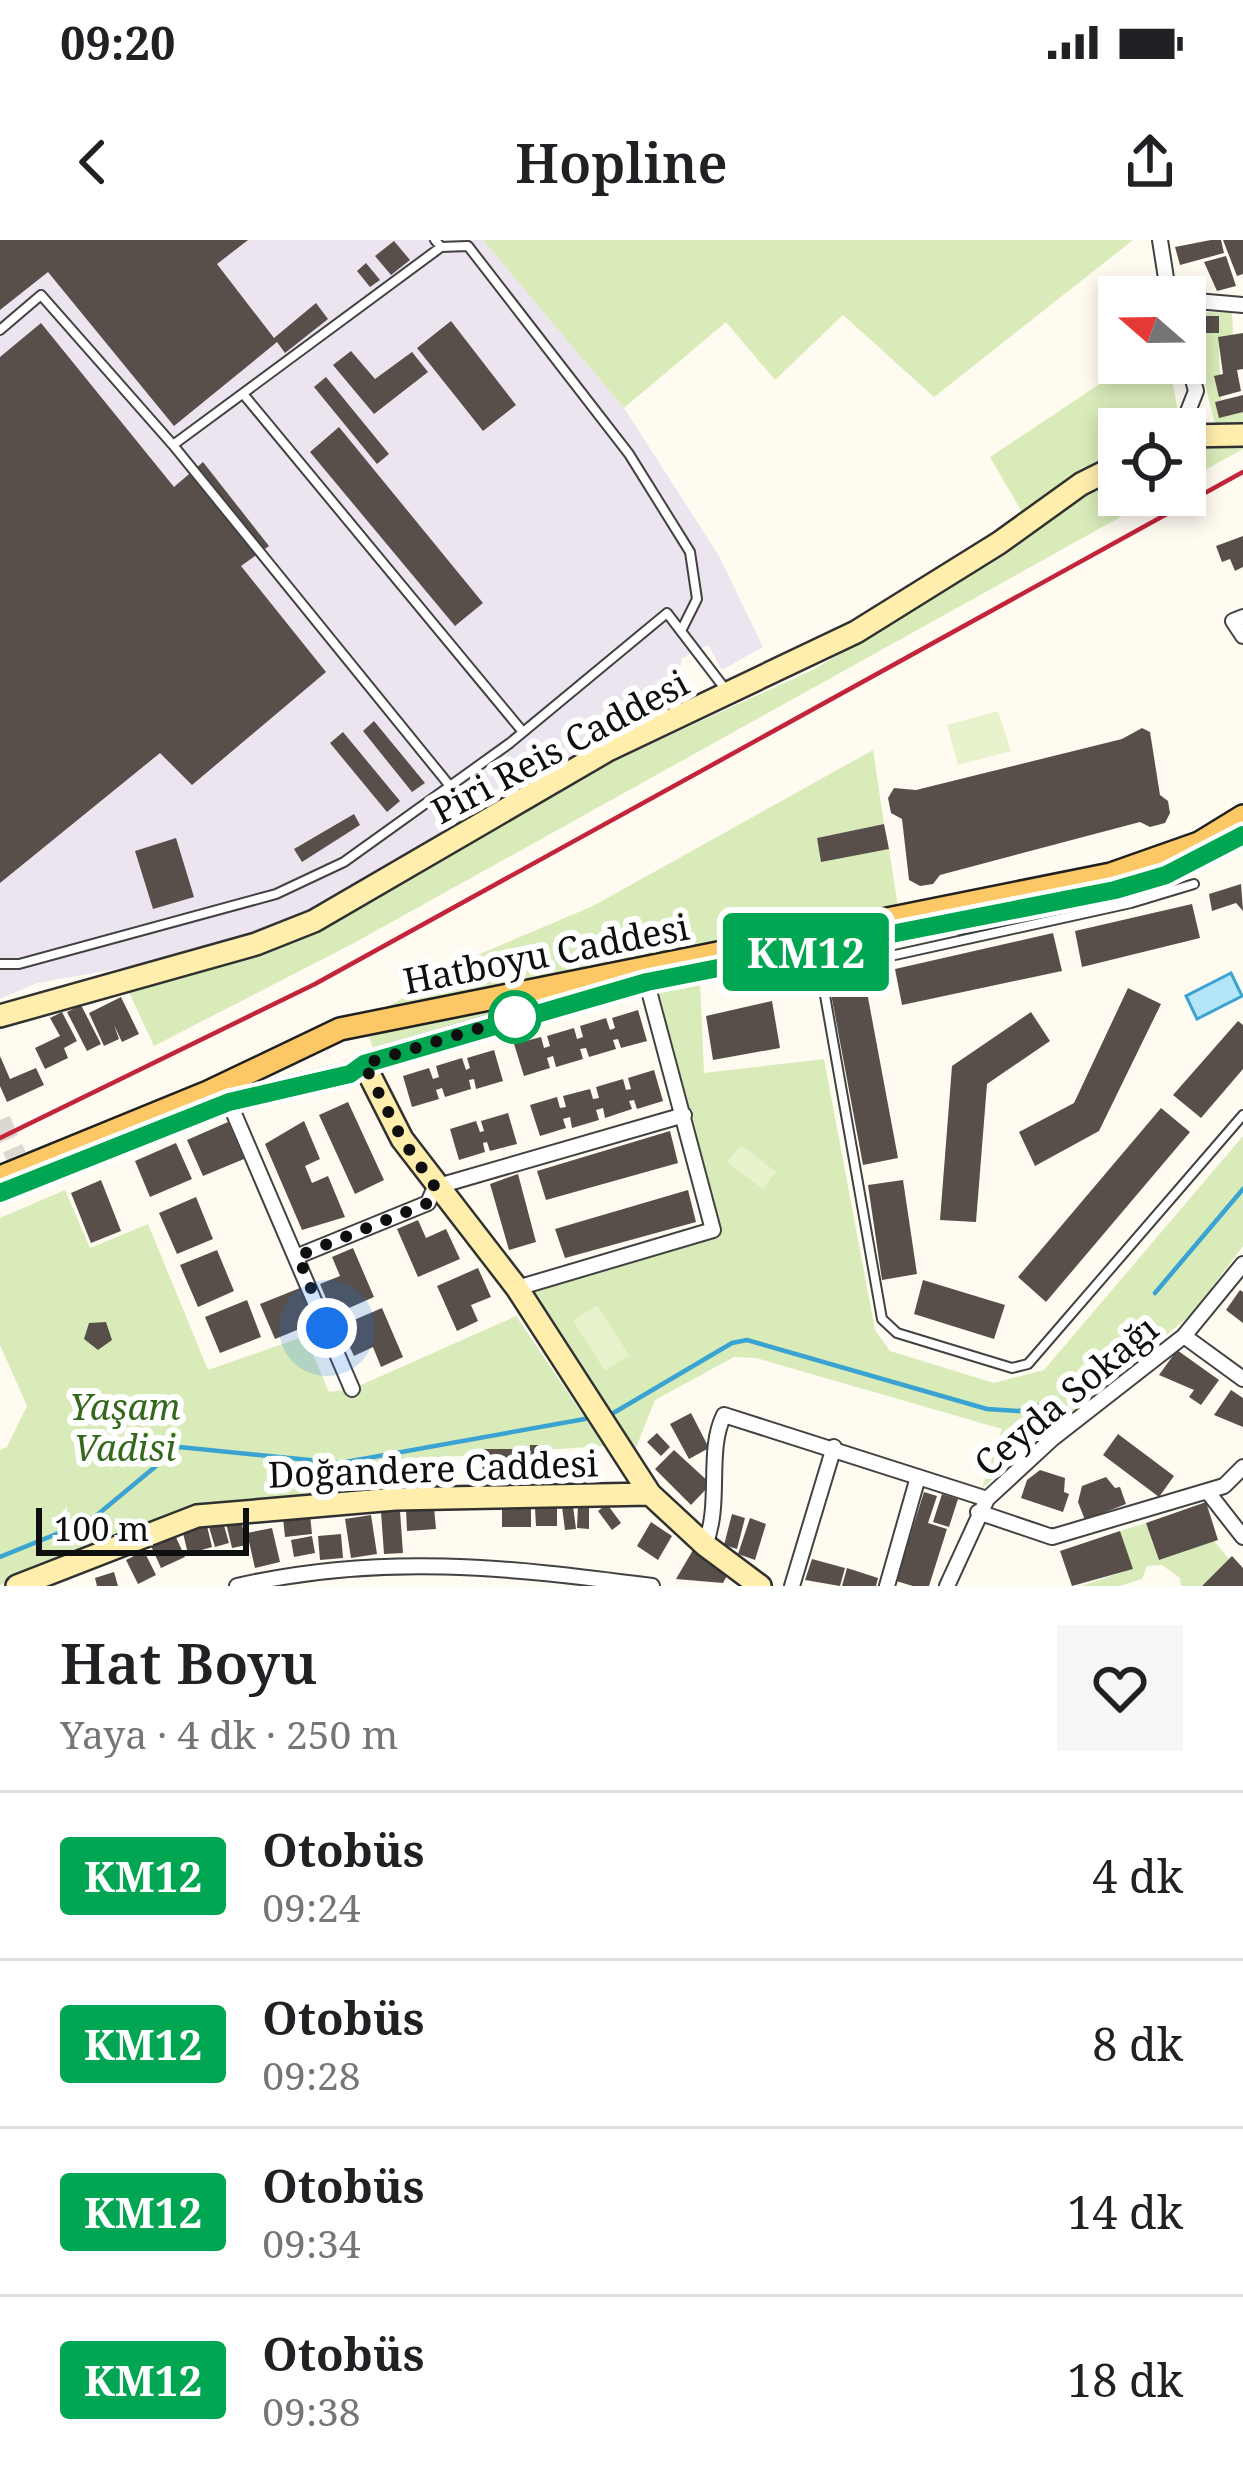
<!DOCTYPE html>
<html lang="tr">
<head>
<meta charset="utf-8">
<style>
  body { margin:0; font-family:"Noto Serif",serif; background:#f6f6f6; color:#202124; height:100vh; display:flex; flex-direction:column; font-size:45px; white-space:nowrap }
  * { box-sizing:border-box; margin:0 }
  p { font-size:39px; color:#757577 }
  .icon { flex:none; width:66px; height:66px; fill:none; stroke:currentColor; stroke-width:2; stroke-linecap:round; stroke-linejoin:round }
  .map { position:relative; height:1346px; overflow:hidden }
  .details { display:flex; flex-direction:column; background:#fff; flex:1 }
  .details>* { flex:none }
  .badge { padding:0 24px; border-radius:9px; font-size:42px; line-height:78px }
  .needle { width:78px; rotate:290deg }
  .tools { position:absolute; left:1098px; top:36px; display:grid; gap:24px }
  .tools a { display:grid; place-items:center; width:108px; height:108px; border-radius:0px; background:#fff; box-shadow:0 6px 18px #0003; font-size:60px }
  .scale { position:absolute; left:36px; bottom:30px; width:213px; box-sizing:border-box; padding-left:12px; border:6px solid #0f0f0f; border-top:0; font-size:33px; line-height:42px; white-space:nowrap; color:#0f0f0f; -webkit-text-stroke:9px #fff; paint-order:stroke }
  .you { position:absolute; width:60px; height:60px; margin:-30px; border:9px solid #fff; border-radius:50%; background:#1a73e8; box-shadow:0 0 0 18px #1a73e833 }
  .map>.badge { position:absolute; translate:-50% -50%; box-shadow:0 0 0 6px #fff }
  .round { display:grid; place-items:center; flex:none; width:126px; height:126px; border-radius:0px; background:#f6f6f6 }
  .overview { display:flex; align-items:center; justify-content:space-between; height:204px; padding:0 60px }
  h1 { font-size:57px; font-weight:600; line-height:90px }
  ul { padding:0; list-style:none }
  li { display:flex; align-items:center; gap:36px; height:168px; padding:0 60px; border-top:3px solid #e0e0e0 }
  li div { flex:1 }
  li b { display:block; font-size:45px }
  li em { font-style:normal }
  li .badge { min-width:132px; font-weight:700; text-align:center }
  .status { display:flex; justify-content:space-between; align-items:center; height:84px; padding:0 60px; background:#fff; direction:ltr }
  .status svg { height:33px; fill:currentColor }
  header { display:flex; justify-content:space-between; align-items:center; height:156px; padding:0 60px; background:#fff; font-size:54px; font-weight:600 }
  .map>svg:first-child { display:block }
  .industrial { fill:#ece4ee }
  .green { fill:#d8ebb9 }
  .pitch { fill:#e8f2cc }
  .water { fill:#b5e5f8; stroke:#3aa3d1; stroke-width:3 }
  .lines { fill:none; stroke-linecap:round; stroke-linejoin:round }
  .stream { stroke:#3aa3d1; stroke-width:4.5 }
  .building { fill:#584f4b }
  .secondary-tunnel { stroke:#dbd8cf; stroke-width:21; stroke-dasharray:21 10; stroke-linecap:butt }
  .lane-casing { stroke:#424242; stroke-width:12 }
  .street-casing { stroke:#424242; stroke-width:18 }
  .secondary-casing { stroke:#313131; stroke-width:26 }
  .primary-casing { stroke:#202020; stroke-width:26 }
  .lane { stroke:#fff; stroke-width:8 }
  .street { stroke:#fff; stroke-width:14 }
  .secondary { stroke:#ffeeac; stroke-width:21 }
  .primary { stroke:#fbc865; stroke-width:21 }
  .rail { stroke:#c3233b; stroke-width:4.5 }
  .line-casing { stroke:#fff; stroke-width:27 }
  .line { stroke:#00a651; stroke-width:18 }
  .walk { stroke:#0f0f0f; stroke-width:12; stroke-dasharray:0 21.6 }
  .stop-dot { fill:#fff; stroke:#00a651; stroke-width:6 }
  .labels { text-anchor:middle; stroke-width:12; stroke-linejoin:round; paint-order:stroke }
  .street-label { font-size:36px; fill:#0f0f0f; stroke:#fff }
  .park-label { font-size:36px; font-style:italic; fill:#34691d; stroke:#fff }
</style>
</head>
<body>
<div class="status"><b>09:20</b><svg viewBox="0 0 49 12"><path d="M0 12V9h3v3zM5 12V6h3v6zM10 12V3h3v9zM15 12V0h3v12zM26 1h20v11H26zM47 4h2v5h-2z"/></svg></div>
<header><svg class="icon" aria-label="back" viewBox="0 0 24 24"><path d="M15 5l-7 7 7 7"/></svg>Hopline<svg class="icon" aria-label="share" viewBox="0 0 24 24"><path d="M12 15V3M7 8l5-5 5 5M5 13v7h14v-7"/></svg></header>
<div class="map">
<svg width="1243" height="1346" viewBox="0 0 1243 1346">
  <rect width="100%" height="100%" fill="#fffbf1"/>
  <path class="industrial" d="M 0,0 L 483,0 L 624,168 L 719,316 L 763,407 L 722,430 L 708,405 L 681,419 L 683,458 L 304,676 L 167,720 L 37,743 L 0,759 Z"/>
  <path class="green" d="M 483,0 L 1133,0 L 934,157 L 843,75 L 775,140 L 726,82 L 624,168 Z
    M 1232,72 L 1233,95 L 1219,110 L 1221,160 L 1215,162 L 1243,172 L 1243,183 L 1224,191 L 1216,189 L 1188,73 Z
    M 1131,123 L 1169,123 L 1177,167 C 1161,193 1148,189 1119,189 L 1119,210 L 1022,272 L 990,217 Z
    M 1243,204 L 1243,209 L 1185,241 L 1185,208 Z
    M 1119,234 L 1119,255 L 1160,255 L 354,703 L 154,806 L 126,746 L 271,709 L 570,541 L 815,429 L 945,351 Z
    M 873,510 L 884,584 L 817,598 L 821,621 L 889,609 L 898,667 L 380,771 L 475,716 L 593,666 Z
    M 700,741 L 704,833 L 824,819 L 875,1090 L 890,1111 L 994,1143 L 1044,1130 L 1243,896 L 1243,1006 L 1193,1073 L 982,1248 L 1002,1189 L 756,1118 L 734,1117 L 655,1160 L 633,1215 L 532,1051 L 719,995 L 659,752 Z
    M 522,764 L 374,812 L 368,792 Z
    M 65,950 L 90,1008 L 148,984 L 208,1130 L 305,1096 L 329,1152 L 352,1149 L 516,1076 L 604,1206 L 414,1219 L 387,1227 L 391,1251 L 195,1271 L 0,1345 L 0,1210 L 7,1207 L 27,1166 L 0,1105 L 0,978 Z
    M 1146,1283 L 1159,1320 L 1214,1301 L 1229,1319 L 1202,1346 L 1181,1346 L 1180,1338 L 1162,1325 L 1147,1326 L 1142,1339 L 1120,1346 L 1081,1346 L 1132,1329 L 1120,1291 Z"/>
  <path class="pitch" d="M 998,471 L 1011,511 L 958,525 L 947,485 Z
    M 741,905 L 776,932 L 763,949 L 727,922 Z
    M 597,1065 L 629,1115 L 605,1131 L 573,1081 Z"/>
  <path class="water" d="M 1231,733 L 1242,756 L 1197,779 L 1186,756 Z"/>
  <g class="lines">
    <path class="stream" d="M 1155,1053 L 1243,949
      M 610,1175 L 732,1103 L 747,1100 L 987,1169 L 1019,1171 L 1045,1164
      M 0,1317 L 91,1280 L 179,1207 L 340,1223 L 585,1179"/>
  </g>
  <path class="building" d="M 0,0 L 248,0 L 217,24 L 274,98 L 316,63 L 328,79 L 285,113 L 277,102 L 174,186 L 48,32 L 0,70 Z
    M 1211,0 L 1221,0 L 1224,13 L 1180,25 L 1175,7 Z
    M 1223,0 L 1243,0 L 1243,34 L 1237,36 Z
    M 394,1 L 410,20 L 391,35 L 375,16 Z
    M 1226,16 L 1236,46 L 1217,51 L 1204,22 Z
    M 366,23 L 380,40 L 370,47 L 357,31 Z
    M 1200,76 L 1219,76 L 1219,93 L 1201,93 Z
    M 451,81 L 516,165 L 483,191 L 417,108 Z
    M 41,83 L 174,247 L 203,222 L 269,306 L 241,326 L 326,432 L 192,545 L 160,513 L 0,643 L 0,117 Z
    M 1243,93 L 1243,129 L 1237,130 L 1241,151 L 1219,157 L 1214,136 L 1223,134 L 1218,97 Z
    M 351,111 L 375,139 L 412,112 L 428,132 L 374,174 L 333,125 Z
    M 326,137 L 389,214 L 377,224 L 314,147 Z
    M 1243,155 L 1243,172 L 1219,178 L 1215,162 Z
    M 1129,170 L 1143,183 L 1137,189 L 1119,189 L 1119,202 L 1109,193 Z
    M 339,187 L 483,363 L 455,386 L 310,212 Z
    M 1243,296 L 1243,327 L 1235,331 L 1230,319 L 1222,322 L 1216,306 Z
    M 374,481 L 425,543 L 412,552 L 363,491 Z
    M 1142,488 L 1150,492 L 1160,555 L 1168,561 L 1170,573 L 1165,583 L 1150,587 L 1140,582 L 940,635 L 933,644 L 920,646 L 909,640 L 902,579 L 891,573 L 888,558 L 894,548 L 916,550 L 1122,499 Z
    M 343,492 L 400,561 L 387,572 L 330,503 Z
    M 354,574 L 360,585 L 302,622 L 294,609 Z
    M 884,584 L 889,609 L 821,622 L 817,598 Z
    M 176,598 L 194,657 L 153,669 L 135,611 Z
    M 1241,644 L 1243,671 L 1236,663 L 1212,671 L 1209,654 Z
    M 1192,664 L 1200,698 L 1082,727 L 1075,691 Z
    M 1053,693 L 1062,731 L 902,765 L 895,729 Z
    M 864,736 L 898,918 L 863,925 L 829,743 Z
    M 1128,748 L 1161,764 L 1099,891 L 1035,926 L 1019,892 L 1074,863 Z
    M 121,757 L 139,794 L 122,802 L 114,785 L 119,799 L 104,806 L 89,773 Z
    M 772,761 L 780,808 L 713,820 L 706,776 Z
    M 81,765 L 101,804 L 87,811 L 67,772 Z
    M 638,770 L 647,801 L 621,808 L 618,799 L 613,800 L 616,809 L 589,817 L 586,808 L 580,809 L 583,819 L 556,827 L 553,816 L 547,818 L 550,828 L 524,836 L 514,804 L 541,797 L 544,808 L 550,806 L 547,796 L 574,788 L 577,799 L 583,797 L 580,786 L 606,778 L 610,790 L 615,788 L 612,778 Z
    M 62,772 L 77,801 L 64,808 L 68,818 L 45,829 L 35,808 L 60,796 L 50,778 Z
    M 1031,772 L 1050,801 L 987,844 L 976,982 L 940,980 L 952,826 Z
    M 1238,781 L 1243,785 L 1243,829 L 1201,878 L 1173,855 Z
    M 494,810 L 503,841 L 476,849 L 474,839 L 469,840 L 471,849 L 445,857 L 442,848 L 436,850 L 439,859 L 412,867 L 403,836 L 429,828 L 433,839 L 439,837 L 436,826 L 462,818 L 466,830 L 470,828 L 467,818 Z
    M 0,816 L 10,839 L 36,828 L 44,845 L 7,862 L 0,846 Z
    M 654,830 L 663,861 L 637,869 L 634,860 L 629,861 L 632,869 L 605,878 L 603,868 L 596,870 L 599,880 L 572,888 L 570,877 L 563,879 L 566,888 L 540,896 L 530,865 L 557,857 L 560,868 L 566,867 L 563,856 L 590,849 L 593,859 L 599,858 L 596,847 L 623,839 L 626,850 L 631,849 L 628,838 Z
    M 348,862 L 384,940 L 355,954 L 319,875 Z
    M 1161,868 L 1190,892 L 1046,1062 L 1018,1037 Z
    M 508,873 L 517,904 L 490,911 L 487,902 L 483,903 L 485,912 L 459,920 L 450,889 L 476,881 L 480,892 L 484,891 L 481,881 Z
    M 304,881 L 320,919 L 305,926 L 312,943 L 328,936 L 345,977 L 302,990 L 265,904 Z
    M 228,882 L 244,919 L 203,936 L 187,900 Z
    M 670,891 L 678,923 L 546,960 L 537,931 Z
    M 176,903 L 192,939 L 150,957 L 135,921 Z
    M 518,934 L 536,1002 L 509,1010 L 490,944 Z
    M 101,940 L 121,991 L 91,1003 L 71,953 Z
    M 903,940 L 917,1034 L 882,1040 L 868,945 Z
    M 688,950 L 696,982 L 565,1018 L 555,989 Z
    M 196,957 L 213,999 L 177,1014 L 159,973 Z
    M 418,980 L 426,998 L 446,989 L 460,1019 L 418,1037 L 397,989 Z
    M 353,1008 L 374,1057 L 333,1075 L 320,1044 L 340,1036 L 332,1017 Z
    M 217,1010 L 234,1051 L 198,1067 L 180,1025 Z
    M 478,1028 L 491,1057 L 471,1065 L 478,1081 L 457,1091 L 437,1046 Z
    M 923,1040 L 1005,1065 L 994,1099 L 914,1074 Z
    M 300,1048 L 314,1083 L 275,1099 L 260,1064 Z
    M 1240,1050 L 1243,1052 L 1243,1083 L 1226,1070 Z
    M 247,1060 L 261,1097 L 220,1113 L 205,1077 Z
    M 382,1068 L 403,1117 L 381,1127 L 373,1107 L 354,1116 L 340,1086 Z
    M 106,1082 L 112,1100 L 98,1110 L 84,1099 L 89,1083 Z
    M 1177,1110 L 1219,1140 L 1201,1165 L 1189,1157 L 1194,1150 L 1159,1135 Z
    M 1231,1150 L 1243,1158 L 1243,1187 L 1214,1175 Z
    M 691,1173 L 709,1208 L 689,1219 L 670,1184 Z
    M 657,1193 L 670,1207 L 661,1216 L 647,1202 Z
    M 1118,1194 L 1174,1236 L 1159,1257 L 1103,1215 Z
    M 530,1205 L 546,1205 L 546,1224 L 530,1224 Z
    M 482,1209 L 520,1209 L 521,1244 L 483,1244 Z
    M 674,1210 L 711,1244 L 691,1265 L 655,1229 Z
    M 445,1223 L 447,1244 L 421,1246 L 419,1224 Z
    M 416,1227 L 417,1245 L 397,1246 L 396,1228 Z
    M 1040,1230 L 1065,1238 L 1064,1252 L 1069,1254 L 1063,1272 L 1021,1258 L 1027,1240 Z
    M 1106,1237 L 1115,1248 L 1120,1247 L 1126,1264 L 1085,1280 L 1078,1262 L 1082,1246 Z
    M 924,1252 L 937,1256 L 928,1283 L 947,1289 L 929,1346 L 913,1346 L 896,1341 Z
    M 942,1254 L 958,1259 L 949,1287 L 933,1282 Z
    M 1206,1262 L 1218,1300 L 1159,1320 L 1146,1283 Z
    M 607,1264 L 621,1283 L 612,1290 L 598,1271 Z
    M 578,1265 L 589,1266 L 589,1289 L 577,1288 Z
    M 573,1266 L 576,1289 L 565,1290 L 562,1267 Z
    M 434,1267 L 436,1289 L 407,1291 L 406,1269 Z
    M 535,1268 L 557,1268 L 557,1286 L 536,1286 Z
    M 502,1269 L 531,1269 L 531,1287 L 502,1287 Z
    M 400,1271 L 403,1313 L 384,1314 L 381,1272 Z
    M 732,1274 L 745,1278 L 737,1309 L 724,1305 Z
    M 310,1275 L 312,1294 L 285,1297 L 283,1278 Z
    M 371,1275 L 377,1314 L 351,1318 L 345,1279 Z
    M 750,1278 L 766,1284 L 755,1320 L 738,1314 Z
    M 241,1280 L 247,1305 L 232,1308 L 226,1283 Z
    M 223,1282 L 229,1303 L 215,1307 L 209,1287 Z
    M 651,1282 L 672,1296 L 658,1320 L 637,1306 Z
    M 207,1286 L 212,1307 L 188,1314 L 183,1293 Z
    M 272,1288 L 280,1322 L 255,1328 L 247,1293 Z
    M 1120,1291 L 1133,1329 L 1072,1346 L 1060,1311 Z
    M 341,1294 L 343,1318 L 320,1320 L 318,1296 Z
    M 175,1295 L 185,1317 L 161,1328 L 151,1306 Z
    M 312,1296 L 315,1313 L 294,1317 L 291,1300 Z
    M 693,1310 L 729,1332 L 723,1343 L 676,1339 Z
    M 144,1311 L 156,1335 L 138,1344 L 126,1320 Z
    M 1232,1316 L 1243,1328 L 1243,1346 L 1202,1346 Z
    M 812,1319 L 845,1328 L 840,1346 L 805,1340 Z
    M 847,1328 L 878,1338 L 876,1346 L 842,1346 Z
    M 114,1332 L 118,1346 L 97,1346 L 95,1338 Z"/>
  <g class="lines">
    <path class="secondary-tunnel" d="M 0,880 L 16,916"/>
    <g class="lane-casing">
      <path id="lane" d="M 435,0 L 441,7 L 468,6 L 629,214 L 690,312 L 697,359 L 681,391
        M 0,90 L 41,55 L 173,205 L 450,546
        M 244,155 L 523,492
        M 173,205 L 441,7
        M 1194,644 L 1131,663 L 827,730 L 823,744 L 882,1079 L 897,1093 L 1012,1128 L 1028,1124 L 1243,875
        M 0,724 L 19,724 L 276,654 L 344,622 L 510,503 L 667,373 L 726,450"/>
    </g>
    <g class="street-casing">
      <path id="street" d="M 1160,0 L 1169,57
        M 1185,60 L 1243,65
        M 1181,189 L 1196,151 L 1185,110
        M 1243,377 L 1233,381 L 1243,396
        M 229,862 L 352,1149
        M 298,1016 L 428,963 L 435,947 L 684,875
        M 517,1048 L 713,990 L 645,736
        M 1184,1096 L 1243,1139
        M 1207,1251 L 1243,1297
        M 978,1272 L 1052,1297 L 1224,1246 L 1243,1227
        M 705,1305 C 722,1263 706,1211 724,1175 L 987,1259
        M 237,1346 C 380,1313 509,1327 652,1346
        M 792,1346 L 834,1207
        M 887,1346 L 918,1237
        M 947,1346 L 987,1259 L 1052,1199 L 1184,1096 L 1243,1024"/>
    </g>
    <g class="secondary-casing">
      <path id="secondary" d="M 1185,196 L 1243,195
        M 0,776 L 256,704 L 314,681 L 608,510 L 856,392 L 999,303 L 1081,244 L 1119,225
        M 364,824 L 402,899 L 517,1048 L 650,1254 L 705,1305 L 760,1346
        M 17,1346 L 197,1276 L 395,1259 L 650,1254"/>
    </g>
    <g class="primary-casing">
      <path id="primary" d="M 959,682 L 1141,643 L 1243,595
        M 99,912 L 229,862 L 349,834 L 364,824 L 647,741 L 870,700
        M 0,937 L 208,852 L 340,789 L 1111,634 L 1199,603 L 1243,576"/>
    </g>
    <use href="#lane" class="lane"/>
    <use href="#street" class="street"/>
    <use href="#secondary" class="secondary"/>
    <use href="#primary" class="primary"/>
    <path class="rail" d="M 0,898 L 315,744 L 1243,232"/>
  </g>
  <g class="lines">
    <g class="line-casing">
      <path id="line" d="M 0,953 L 229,862 L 350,834 L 364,824 L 647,742 L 1115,650 L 1166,635 L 1243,595"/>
    </g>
    <use href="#line" class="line"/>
    <path class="walk" d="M 327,1088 L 298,1016 L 428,963 L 435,947 L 402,899 L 364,824 L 515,777"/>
  </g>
  <circle class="stop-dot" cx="515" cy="777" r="24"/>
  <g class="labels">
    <g class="street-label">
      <text transform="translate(560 507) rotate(-28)" y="13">Piri Reis Caddesi</text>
      <text transform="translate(546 714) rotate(-11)" y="13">Hatboyu Caddesi</text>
      <text transform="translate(1066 1156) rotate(-40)" y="13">Ceyda Sokağı</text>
      <text transform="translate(433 1229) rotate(-2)" y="13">Doğandere Caddesi</text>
    </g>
    <g class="park-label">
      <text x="125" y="1180">Yaşam<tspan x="125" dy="41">Vadisi</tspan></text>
    </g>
  </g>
</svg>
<div class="tools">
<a><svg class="needle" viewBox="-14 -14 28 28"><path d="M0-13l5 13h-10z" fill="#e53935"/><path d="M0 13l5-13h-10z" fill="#757577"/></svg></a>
<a><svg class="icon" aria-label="locate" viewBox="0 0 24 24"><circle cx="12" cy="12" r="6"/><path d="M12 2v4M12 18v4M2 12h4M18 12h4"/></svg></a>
</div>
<div class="scale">100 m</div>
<div class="you" style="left:327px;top:1088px"></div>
<b class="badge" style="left:806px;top:712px;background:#00a651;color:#fff">KM12</b>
</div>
<section class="details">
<div class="overview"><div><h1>Hat Boyu</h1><p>Yaya · 4 dk · 250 m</p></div><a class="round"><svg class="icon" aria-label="heart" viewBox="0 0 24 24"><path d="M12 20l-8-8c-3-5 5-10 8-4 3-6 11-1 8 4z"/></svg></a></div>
<ul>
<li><span class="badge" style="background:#00a651;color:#fff">KM12</span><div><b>Otobüs</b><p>09:24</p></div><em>4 dk</em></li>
<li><span class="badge" style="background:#00a651;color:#fff">KM12</span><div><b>Otobüs</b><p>09:28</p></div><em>8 dk</em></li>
<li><span class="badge" style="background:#00a651;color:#fff">KM12</span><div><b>Otobüs</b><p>09:34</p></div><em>14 dk</em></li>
<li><span class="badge" style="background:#00a651;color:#fff">KM12</span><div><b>Otobüs</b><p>09:38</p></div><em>18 dk</em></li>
</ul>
</section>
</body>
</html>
